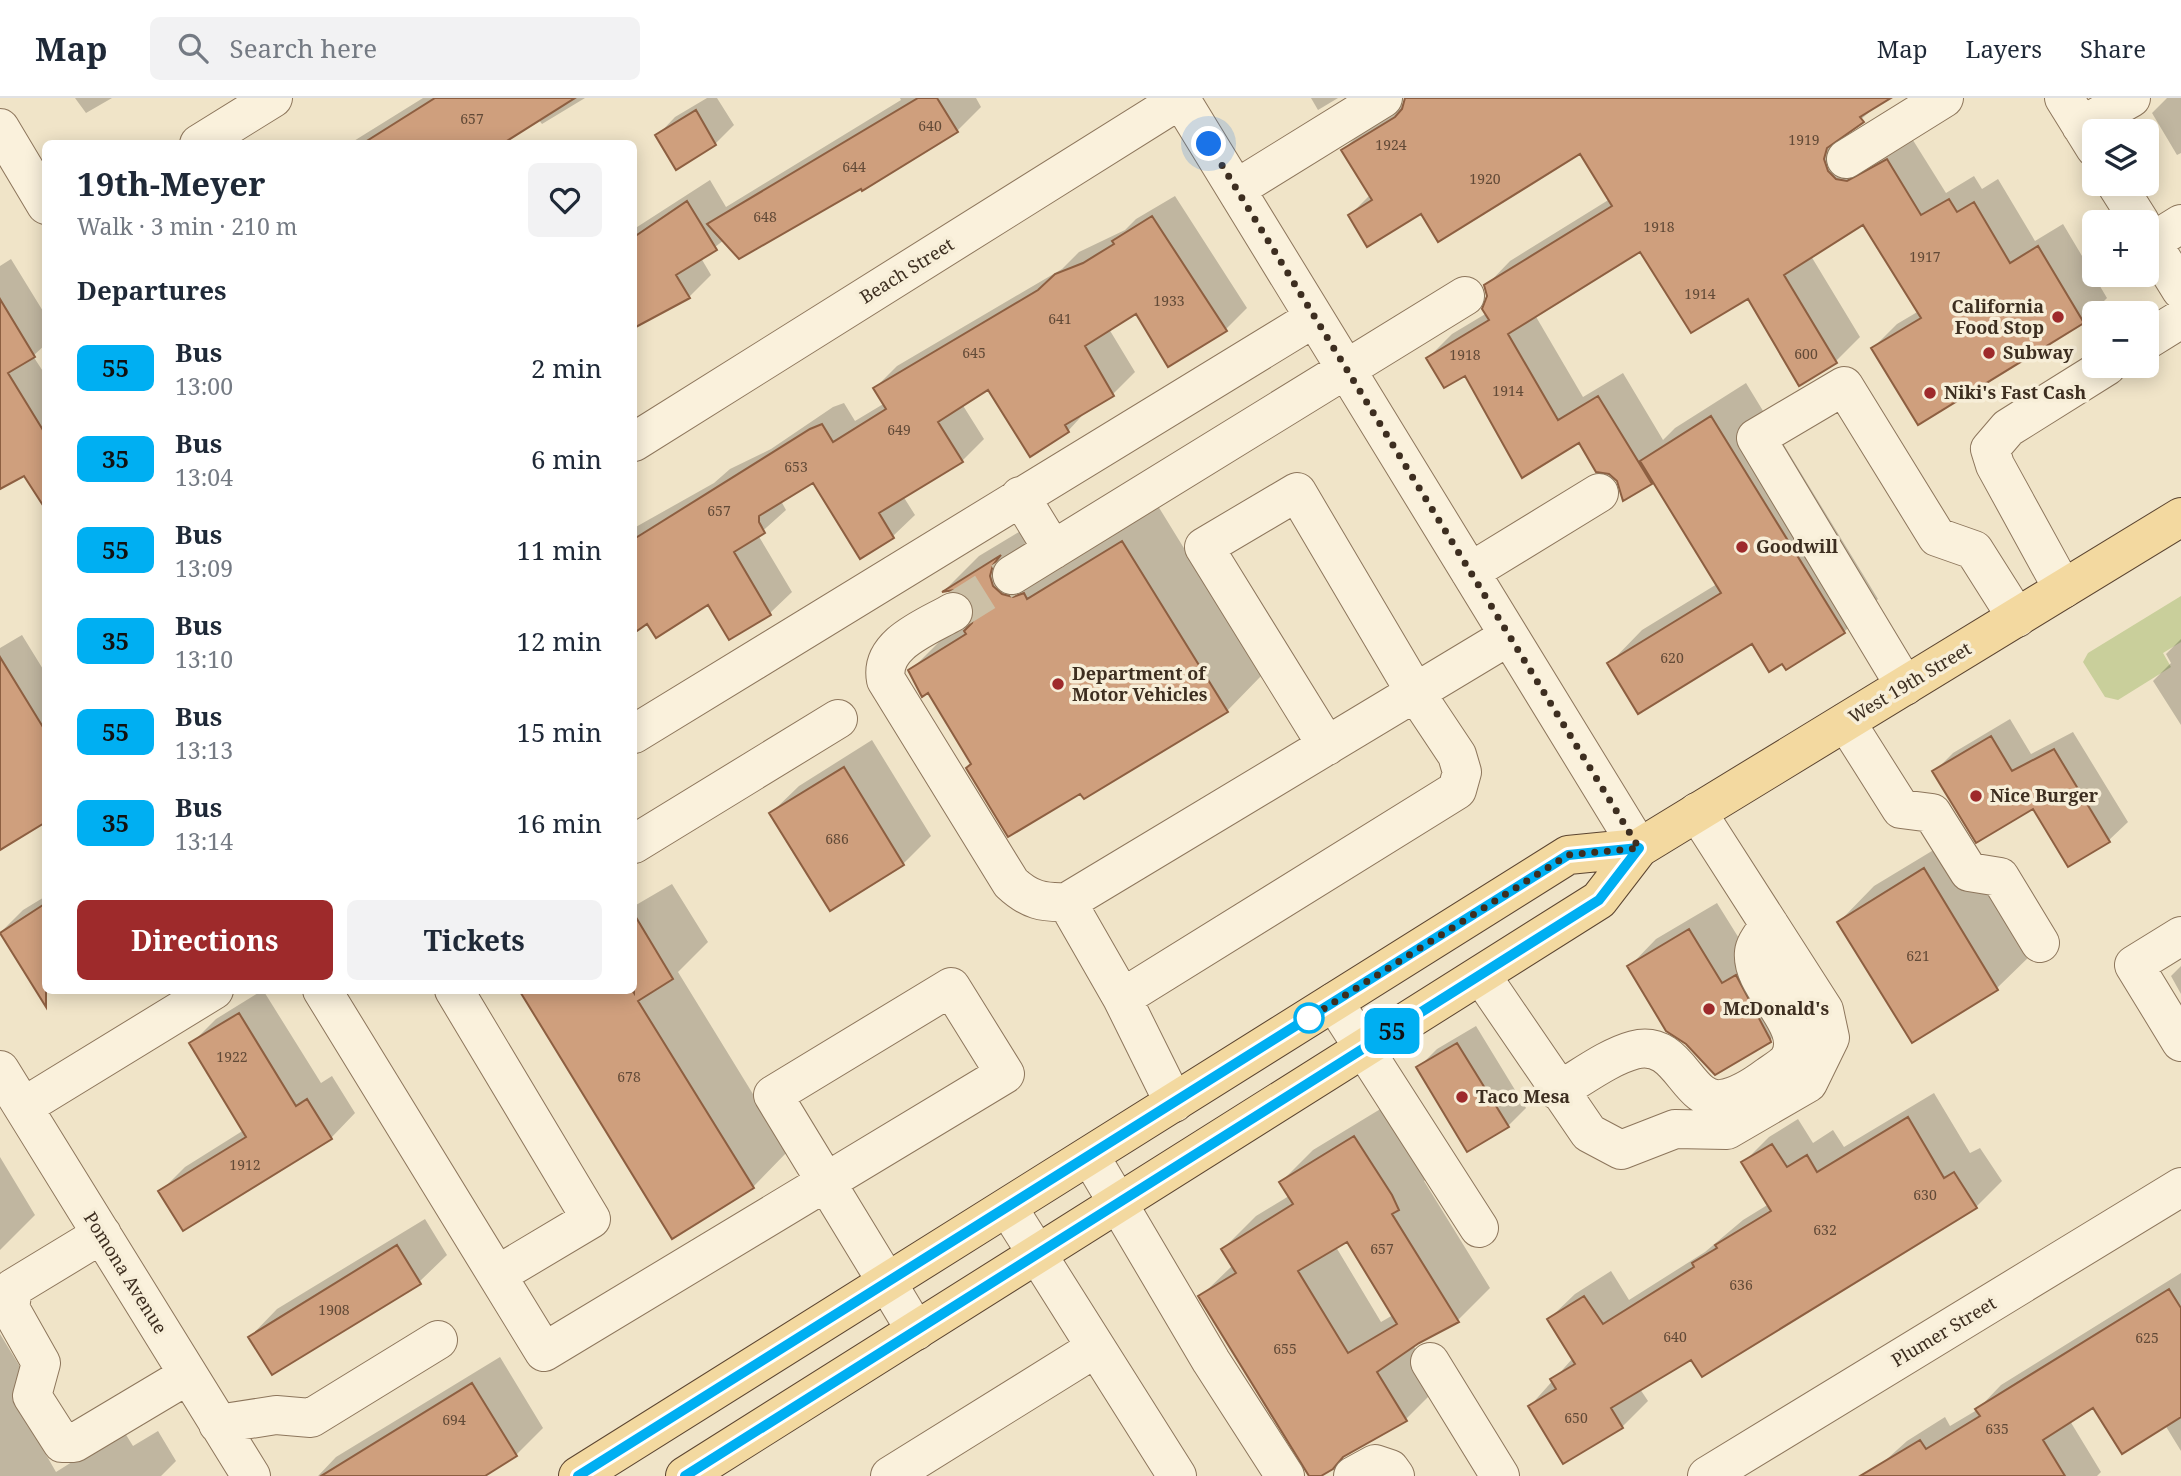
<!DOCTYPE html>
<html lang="en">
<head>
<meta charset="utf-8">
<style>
  body { margin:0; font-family:"Noto Serif",serif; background:#f2f2f3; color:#1f2937; height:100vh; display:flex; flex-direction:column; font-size:26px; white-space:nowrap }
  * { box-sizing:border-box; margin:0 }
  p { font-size:23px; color:#747a83 }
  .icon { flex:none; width:38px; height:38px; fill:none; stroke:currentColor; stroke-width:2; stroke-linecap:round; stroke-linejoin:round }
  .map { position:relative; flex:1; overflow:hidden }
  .drawer { position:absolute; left:42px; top:42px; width:595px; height:854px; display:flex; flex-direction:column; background:#fff; border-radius:10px; box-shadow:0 4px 18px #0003 }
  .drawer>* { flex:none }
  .badge { padding:0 14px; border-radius:10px; font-size:24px; line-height:46px }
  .fabs { position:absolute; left:2082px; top:21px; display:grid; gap:14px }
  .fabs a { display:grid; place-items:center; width:77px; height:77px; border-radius:10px; background:#fff; box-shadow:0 4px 18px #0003; font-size:35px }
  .you { position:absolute; width:35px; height:35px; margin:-18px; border:5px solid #fff; border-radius:50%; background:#1a73e8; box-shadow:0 0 0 10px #1a73e833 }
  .map>.badge { position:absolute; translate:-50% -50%; box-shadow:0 0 0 4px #fff }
  h2 { padding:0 35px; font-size:26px; line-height:63px }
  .round { display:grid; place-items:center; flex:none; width:74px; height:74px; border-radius:10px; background:#f2f2f3 }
  .overview { display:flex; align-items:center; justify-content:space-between; height:119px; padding:0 35px }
  h1 { font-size:33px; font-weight:700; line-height:52px }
  .primary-button { display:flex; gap:14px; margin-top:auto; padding:14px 35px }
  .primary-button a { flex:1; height:80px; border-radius:10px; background:#9e2a2b; color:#fff; font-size:28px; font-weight:700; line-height:80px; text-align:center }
  .primary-button a+a { background:#f2f2f3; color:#1f2937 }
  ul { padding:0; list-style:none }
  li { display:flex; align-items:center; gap:21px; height:91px; padding:0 35px }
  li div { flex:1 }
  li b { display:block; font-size:26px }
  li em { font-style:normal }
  li .badge { min-width:77px; font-weight:700; text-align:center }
  header { display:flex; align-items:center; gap:42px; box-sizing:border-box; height:98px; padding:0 35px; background:#fff; border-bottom:2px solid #e0e1e3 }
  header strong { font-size:33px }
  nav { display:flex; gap:38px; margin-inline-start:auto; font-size:24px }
  .search { width:490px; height:63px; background:#f2f2f3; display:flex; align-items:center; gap:18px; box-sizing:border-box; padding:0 24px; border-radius:10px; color:#747a83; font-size:26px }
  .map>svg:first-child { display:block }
  .green { fill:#c9cf9b }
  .shadow { fill:#0003; fill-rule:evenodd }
  .building { fill:#cf9f7d; stroke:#8d5f41; stroke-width:2; fill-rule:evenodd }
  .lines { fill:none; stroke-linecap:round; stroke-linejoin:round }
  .minor-tunnel { stroke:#ccc0a6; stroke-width:38; stroke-dasharray:38 19; stroke-linecap:butt }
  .minor-casing { stroke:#8d765c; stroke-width:40 }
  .major-casing { stroke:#5b4430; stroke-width:40 }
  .minor { stroke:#faf1dc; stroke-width:38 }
  .major { stroke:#f3d9a0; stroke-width:38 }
  .line-casing { stroke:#fff; stroke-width:16 }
  .line { stroke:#00aff2; stroke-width:10 }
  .walk { stroke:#3d2e20; stroke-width:7; stroke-dasharray:0 12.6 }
  .poi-dot { fill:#9e2a2b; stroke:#f7eed8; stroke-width:2.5 }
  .stop-dot { fill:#fff; stroke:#00aff2; stroke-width:3.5 }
  .labels { text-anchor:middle; stroke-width:7; stroke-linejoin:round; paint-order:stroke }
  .number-label { font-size:14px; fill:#624a37 }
  .street-label { font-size:18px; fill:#3d2e20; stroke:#f7eed8 }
  .poi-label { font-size:18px; font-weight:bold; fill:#3d2e20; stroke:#f7eed8; text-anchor:start }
</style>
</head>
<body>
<header>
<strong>Map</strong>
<div class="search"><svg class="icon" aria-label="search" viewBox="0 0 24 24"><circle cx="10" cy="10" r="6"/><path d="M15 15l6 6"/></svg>Search here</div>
<nav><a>Map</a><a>Layers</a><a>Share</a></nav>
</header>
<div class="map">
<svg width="2181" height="1378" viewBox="0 0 2181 1378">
  <rect width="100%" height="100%" fill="#f0e4c8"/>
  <path class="green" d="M 2181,498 L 2181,544 L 2163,555 L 2171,569 L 2118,602 L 2105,599 L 2083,564 L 2088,555 Z"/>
  <path class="shadow" d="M 75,0 L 112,0 L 86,15 Z
    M 423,0 L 585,0 L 542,26 L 538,21 L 498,46 L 349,46 Z
    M 707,0 L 717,0 L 734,27 L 715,46 L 676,70 L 657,38 L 675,19 Z
    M 900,0 L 976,0 L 981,9 L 957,33 L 862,89 L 724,142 L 701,160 L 711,177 L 689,199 L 634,228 L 634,131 L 710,82 L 726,109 L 901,2 Z
    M 1311,0 L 1338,0 L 1318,12 Z
    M 1406,0 L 1885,0 L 1848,33 L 1851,49 L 1911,39 L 1946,95 L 1974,78 L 1982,91 L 1998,81 L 2035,143 L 2063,126 L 2107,200 L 2083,224 L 1873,250 L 1897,226 L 1919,213 L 1864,125 L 1811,158 L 1860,239 L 1836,263 L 1799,285 L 1748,198 L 1640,152 L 1535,217 L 1583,299 L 1623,275 L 1663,342 L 1675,330 L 1746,285 L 1878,501 L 1844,534 L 1783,563 L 1752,544 L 1609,566 L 1642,532 L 1717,486 L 1653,382 L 1651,385 L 1619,382 L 1580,343 L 1466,276 L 1428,260 L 1452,236 L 1487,215 L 1489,198 L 1486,188 L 1510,163 L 1610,101 L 1581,54 L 1421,113 L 1350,117 L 1370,97 L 1343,52 L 1367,28 L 1405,4 Z
    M 2167,0 L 2181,0 L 2181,55 L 2177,57 L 2152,15 Z
    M 1175,98 L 1247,210 L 1226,231 L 1136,214 L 1109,231 L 1135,274 L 1113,296 L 1089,310 L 1068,333 L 988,290 L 962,306 L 984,341 L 962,363 L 903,398 L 915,417 L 893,438 L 814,383 L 781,403 L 786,412 L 758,437 L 792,494 L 770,515 L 729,540 L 709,505 L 648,524 L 634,533 L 634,430 L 714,385 L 730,371 L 771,351 L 833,309 L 844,305 L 855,323 L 885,305 L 875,290 L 897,268 L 1062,171 L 1079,154 L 1125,132 L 1136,121 Z
    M 11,161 L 46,218 L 46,246 L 33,258 L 46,278 L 46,409 L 25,375 L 0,389 L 0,168 Z
    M 1158,408 L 1262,577 L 1227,613 L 1081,693 L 973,665 L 928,593 L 910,573 L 945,538 L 975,519 L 974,503 L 966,494 L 946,491 L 979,458 L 1029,428 L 1025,442 L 1028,452 Z
    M 22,537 L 46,576 L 46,721 L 0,750 L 0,550 Z
    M 2181,541 L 2181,627 L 2153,583 L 2171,565 L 2166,556 Z
    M 2010,621 L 2031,656 L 2073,634 L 2128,724 L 2109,742 L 2069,766 L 2034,708 L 1935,673 L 1953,655 Z
    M 872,642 L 931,738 L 903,766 L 831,811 L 771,715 L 799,688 Z
    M 1960,736 L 2033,855 L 1997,890 L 1912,943 L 1839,824 L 1874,788 Z
    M 672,786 L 708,844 L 678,874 L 788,1053 L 753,1089 L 522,892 L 634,892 L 634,803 L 636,807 Z
    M 46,798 L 46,892 L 49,892 L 41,898 L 1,834 L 23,812 Z
    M 1717,805 L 1750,858 L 1797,915 L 1769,943 L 1629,869 L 1656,841 Z
    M 2181,868 L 2181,896 L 2171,878 Z
    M 263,892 L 321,985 L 332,978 L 355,1015 L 331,1040 L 161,1093 L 185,1069 L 244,1032 L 192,945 L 216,921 Z
    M 1476,928 L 1526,1010 L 1508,1028 L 1418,970 L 1437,951 Z
    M 1934,995 L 1970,1055 L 1980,1050 L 2002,1083 L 1976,1109 L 1692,1260 L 1640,1291 L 1648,1303 L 1622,1329 L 1530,1308 L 1573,1260 L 1549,1221 L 1575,1196 L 1611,1173 L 1629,1202 L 1705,1154 L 1743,1122 L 1769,1106 L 1744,1064 L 1769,1039 L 1798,1021 L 1813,1045 L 1833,1032 L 1844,1049 Z
    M 1387,1007 L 1430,1078 L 1424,1083 L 1490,1190 L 1458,1222 L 1413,1247 L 1438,1289 L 1406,1321 L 1347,1354 L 1317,1378 L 1311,1378 L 1200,1199 L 1233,1167 L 1223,1151 L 1256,1118 L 1289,1098 L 1281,1084 L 1313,1052 ZM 1347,1142 L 1393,1217 L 1381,1224 L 1336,1149 Z
    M 0,1059 L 35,1117 L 0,1152 Z
    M 425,1121 L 447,1157 L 419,1184 L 250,1239 L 277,1211 Z
    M 2181,1175 L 2181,1353 L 2165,1327 L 2094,1308 L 2070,1323 L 2101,1374 L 2097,1378 L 1868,1378 L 1907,1343 L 1945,1319 L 1950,1328 L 1977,1312 L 2001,1287 Z
    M 0,1236 L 30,1285 L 14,1301 L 56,1374 L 123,1332 L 133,1348 L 158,1333 L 176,1363 L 161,1378 L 0,1378 Z
    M 500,1259 L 543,1330 L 516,1357 L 482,1378 L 318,1378 L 336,1359 Z"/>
  <path class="building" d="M 435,0 L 575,0 L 502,46 L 362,46 Z
    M 918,0 L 937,0 L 958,34 L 862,93 L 861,91 L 739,161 L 707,126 Z
    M 1405,0 L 1891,0 L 1860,19 L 1864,24 L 1827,50 L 1824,61 L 1828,73 L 1836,81 L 1847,83 L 1887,61 L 1921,117 L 1949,101 L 1957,114 L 1974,104 L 2010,165 L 2038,148 L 2084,225 L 1918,327 L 1871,250 L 1921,220 L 1863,127 L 1784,177 L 1837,265 L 1799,288 L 1748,201 L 1691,235 L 1640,154 L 1508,236 L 1558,322 L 1598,298 L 1652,386 L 1623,403 L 1617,383 L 1609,376 L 1596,374 L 1579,345 L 1522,380 L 1465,278 L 1444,290 L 1426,260 L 1489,222 L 1482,211 L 1487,198 L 1484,187 L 1612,108 L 1580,56 L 1438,144 L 1421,116 L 1367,149 L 1348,117 L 1372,102 L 1341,52 L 1395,19 L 1402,11 Z
    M 696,12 L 716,47 L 676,72 L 655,37 Z
    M 687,103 L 717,152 L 676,177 L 690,200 L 634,230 L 634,139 Z
    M 1152,118 L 1227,233 L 1168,269 L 1136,216 L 1085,248 L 1114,298 L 1065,327 L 1069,334 L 1030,359 L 988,292 L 938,324 L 963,364 L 879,415 L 894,440 L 860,461 L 813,385 L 759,418 L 759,424 L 765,435 L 734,454 L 771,517 L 729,542 L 708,507 L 656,540 L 647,526 L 634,535 L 634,441 L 810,331 L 822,326 L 833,344 L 886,311 L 873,290 L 1038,192 L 1055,176 L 1083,165 L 1114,146 L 1112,143 Z
    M 0,201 L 35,259 L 8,275 L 46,337 L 46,412 L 24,378 L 0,391 Z
    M 1711,318 L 1845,535 L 1786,572 L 1782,566 L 1769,574 L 1752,546 L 1638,616 L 1607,565 L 1721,495 L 1640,363 Z
    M 1122,443 L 1228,614 L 1084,701 L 1080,696 L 1008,739 L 966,670 L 971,666 L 928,595 L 922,599 L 908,572 L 966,536 L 964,533 L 972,525 L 975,514 L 972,504 L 965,496 L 954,492 L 942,494 L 1001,457 L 993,467 L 990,478 L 993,488 L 1002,496 L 1013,499 L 1024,495 L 1027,501 Z
    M 0,559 L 46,634 L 46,724 L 0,752 Z
    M 1991,638 L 2012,673 L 2054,651 L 2110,744 L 2068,769 L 2033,711 L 1976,745 L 1932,673 Z
    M 844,669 L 904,767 L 830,813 L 769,715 Z
    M 1924,770 L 1998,892 L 1912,945 L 1837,824 Z
    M 46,805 L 46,909 L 0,835 Z
    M 634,816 L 673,881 L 638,903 L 754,1090 L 672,1141 L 519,892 L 632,892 L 634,895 Z
    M 1689,831 L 1722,885 L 1736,877 L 1770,941 L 1771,944 L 1715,977 L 1686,946 L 1666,933 L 1627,868 Z
    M 239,915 L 296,1008 L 307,1001 L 332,1041 L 183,1133 L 158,1093 L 246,1039 L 189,945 Z
    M 1457,945 L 1509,1029 L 1467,1054 L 1416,969 Z
    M 1908,1019 L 1944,1080 L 1954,1074 L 1977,1110 L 1702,1279 L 1691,1262 L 1611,1310 L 1623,1330 L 1563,1366 L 1528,1308 L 1556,1291 L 1550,1281 L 1575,1266 L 1547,1221 L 1584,1198 L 1603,1226 L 1694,1169 L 1692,1165 L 1717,1150 L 1715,1147 L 1771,1113 L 1741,1064 L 1772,1046 L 1787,1069 L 1807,1057 L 1817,1074 Z
    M 1354,1038 L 1392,1097 L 1399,1112 L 1392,1116 L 1459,1224 L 1419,1245 L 1377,1274 L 1407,1323 L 1343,1359 L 1333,1371 L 1321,1378 L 1309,1378 L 1198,1198 L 1236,1175 L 1221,1151 L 1293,1106 L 1279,1084 ZM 1347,1144 L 1397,1226 L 1348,1255 L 1298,1173 Z
    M 397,1147 L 421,1186 L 272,1277 L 248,1239 Z
    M 2169,1191 L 2181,1210 L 2181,1319 L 2122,1356 L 2093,1310 L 2043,1342 L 2065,1378 L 1860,1378 L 1920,1342 L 1926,1351 L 1980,1318 L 1975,1311 Z
    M 472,1285 L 517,1358 L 485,1378 L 321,1378 Z"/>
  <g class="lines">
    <path class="minor-tunnel" d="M 953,514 L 1012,477"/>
    <g class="minor-casing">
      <path id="minor" d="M 1180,0 L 1639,750
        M 2064,0 L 2095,50
        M 2081,28 L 2131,0
        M 0,30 L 46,107
        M 199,46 L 273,0
        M 1846,61 L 1944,0
        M 2116,86 L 2140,124
        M 1236,91 L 1383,0
        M 2147,137 L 2181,192
        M 2152,144 L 2181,126
        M 2147,242 L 2181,221
        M 634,344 L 1181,1
        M 1020,398 L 1053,452
        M 1470,474 L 1599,395
        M 1012,477 L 1465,198
        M 2063,491 L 1995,367 L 1990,351 L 2008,330 L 2107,268
        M 953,514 C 927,529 879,546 886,582 L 1011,785 C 1029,802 1043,805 1067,804 L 1509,538
        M 1905,588 L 1756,340 L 1844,288 L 1937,439 L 1974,452 L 2017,520
        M 1846,624 L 1901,711 L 1932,715 L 1969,774 L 2000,779 L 2040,845
        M 634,636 L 1314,220
        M 634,746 L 838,621
        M 1067,804 L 1122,900 L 1174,1005
        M 2181,838 L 2134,867 L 2181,944
        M 1481,877 L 1589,1035 L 1621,1052 L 1675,1031 L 1727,1032 L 1808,985 L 1830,940 L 1824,912 L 1697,714
        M 322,892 L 544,1254 L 1005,976 L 951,889 L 773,997 C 821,1076 869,1154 916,1233
        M 454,892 L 591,1121 L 497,1177
        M 1122,900 L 1457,692 L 1462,674 L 1457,657 L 1415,594 L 1297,394 L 1204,449 L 1327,648
        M 1334,904 L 1479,1130
        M 0,972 L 251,1378
        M 1558,993 C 1581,980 1608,959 1634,952 C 1680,940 1686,1005 1721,1001 C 1737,999 1756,987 1768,978 C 1775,973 1785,967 1789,961 C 1809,927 1750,890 1754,854 C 1755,845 1765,834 1769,826
        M 23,1009 L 214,892
        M 1090,1058 L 1211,1263 L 1285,1378
        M 1008,1110 L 1177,1378
        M 102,1136 L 13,1190 L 10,1210 L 41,1265 L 32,1298 L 62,1345 L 74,1345 L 188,1277
        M 1430,1264 L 1500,1378
        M 218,1326 L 276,1317 L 311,1320 L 438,1242
        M 890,1378 L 1094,1251
        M 1353,1378 L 1375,1366 L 1390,1371 L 1395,1378
        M 1707,1378 L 2181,1089"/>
    </g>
    <g class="major-casing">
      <path id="major" d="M 578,1378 L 1568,757 L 1639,750
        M 685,1378 L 1599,802 L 1639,750 L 2181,419"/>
    </g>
    <use href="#minor" class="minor"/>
    <use href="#major" class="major"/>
  </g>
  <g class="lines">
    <g class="line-casing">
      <path id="line" d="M 578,1378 L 1568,757 L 1639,750 L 1599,802 L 685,1378"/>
    </g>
    <use href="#line" class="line"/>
    <path class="walk" d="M 1209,46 L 1639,750 L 1568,757 L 1309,920"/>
  </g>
  <g class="poi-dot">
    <circle cx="2058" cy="219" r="7"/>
    <circle cx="1989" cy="255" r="7"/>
    <circle cx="1930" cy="295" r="7"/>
    <circle cx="1742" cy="449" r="7"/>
    <circle cx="1058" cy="586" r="7"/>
    <circle cx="1976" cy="698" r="7"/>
    <circle cx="1709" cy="911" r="7"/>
    <circle cx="1462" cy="999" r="7"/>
  </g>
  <circle class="stop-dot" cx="1309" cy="920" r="14"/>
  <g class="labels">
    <g class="number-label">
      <text x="472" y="26">657</text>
      <text x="930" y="33">640</text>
      <text x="1804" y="47">1919</text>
      <text x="1391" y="52">1924</text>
      <text x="854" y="74">644</text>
      <text x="1485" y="86">1920</text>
      <text x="765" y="124">648</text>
      <text x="1659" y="134">1918</text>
      <text x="1925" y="164">1917</text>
      <text x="1700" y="201">1914</text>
      <text x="1169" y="208">1933</text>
      <text x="1060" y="226">641</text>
      <text x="974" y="260">645</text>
      <text x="1806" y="261">600</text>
      <text x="1465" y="262">1918</text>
      <text x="1508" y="298">1914</text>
      <text x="899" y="337">649</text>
      <text x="796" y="374">653</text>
      <text x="719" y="418">657</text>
      <text x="1672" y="565">620</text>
      <text x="837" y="746">686</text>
      <text x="1918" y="863">621</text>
      <text x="232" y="964">1922</text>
      <text x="629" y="984">678</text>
      <text x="245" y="1072">1912</text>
      <text x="1925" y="1102">630</text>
      <text x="1825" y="1137">632</text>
      <text x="1382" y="1156">657</text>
      <text x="1741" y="1192">636</text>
      <text x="334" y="1217">1908</text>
      <text x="1675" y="1244">640</text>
      <text x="2147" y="1245">625</text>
      <text x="1285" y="1256">655</text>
      <text x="1576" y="1325">650</text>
      <text x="454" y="1327">694</text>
      <text x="1997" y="1336">635</text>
    </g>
    <g class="street-label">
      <text transform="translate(907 173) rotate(-32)" y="6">Beach Street</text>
      <text transform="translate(1910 585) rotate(-31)" y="6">West 19th Street</text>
      <text transform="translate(125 1175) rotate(58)" y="6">Pomona Avenue</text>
      <text transform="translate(1944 1234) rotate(-31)" y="6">Plumer Street</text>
    </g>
    <g class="poi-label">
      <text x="2044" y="215" text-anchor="end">California<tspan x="2044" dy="21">Food Stop</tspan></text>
      <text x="2003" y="261">Subway</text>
      <text x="1944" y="301">Niki's Fast Cash</text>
      <text x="1756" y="455">Goodwill</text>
      <text x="1072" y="582">Department of<tspan x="1072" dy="21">Motor Vehicles</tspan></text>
      <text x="1990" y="704">Nice Burger</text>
      <text x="1723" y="917">McDonald's</text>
      <text x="1476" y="1005">Taco Mesa</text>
    </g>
  </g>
</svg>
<div class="fabs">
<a><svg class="icon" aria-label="layers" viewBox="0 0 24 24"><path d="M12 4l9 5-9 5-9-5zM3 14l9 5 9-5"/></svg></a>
<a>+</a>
<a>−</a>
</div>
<div class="you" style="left:1209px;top:46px"></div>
<b class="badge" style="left:1392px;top:933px;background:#00aff2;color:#111">55</b>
<section class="drawer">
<div class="overview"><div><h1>19th-Meyer</h1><p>Walk · 3 min · 210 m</p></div><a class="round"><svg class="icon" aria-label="heart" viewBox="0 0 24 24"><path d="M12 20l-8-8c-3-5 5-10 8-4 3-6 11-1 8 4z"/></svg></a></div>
<h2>Departures</h2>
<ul>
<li><span class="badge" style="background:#00aff2;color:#111">55</span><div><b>Bus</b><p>13:00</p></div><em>2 min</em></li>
<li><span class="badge" style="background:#00aff2;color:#111">35</span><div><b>Bus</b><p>13:04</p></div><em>6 min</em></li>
<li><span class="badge" style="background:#00aff2;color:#111">55</span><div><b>Bus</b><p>13:09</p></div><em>11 min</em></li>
<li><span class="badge" style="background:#00aff2;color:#111">35</span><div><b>Bus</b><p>13:10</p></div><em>12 min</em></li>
<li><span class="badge" style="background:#00aff2;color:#111">55</span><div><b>Bus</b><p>13:13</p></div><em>15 min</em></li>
<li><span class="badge" style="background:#00aff2;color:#111">35</span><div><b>Bus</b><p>13:14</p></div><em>16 min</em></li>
</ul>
<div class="primary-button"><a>Directions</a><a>Tickets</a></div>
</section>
</div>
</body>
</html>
